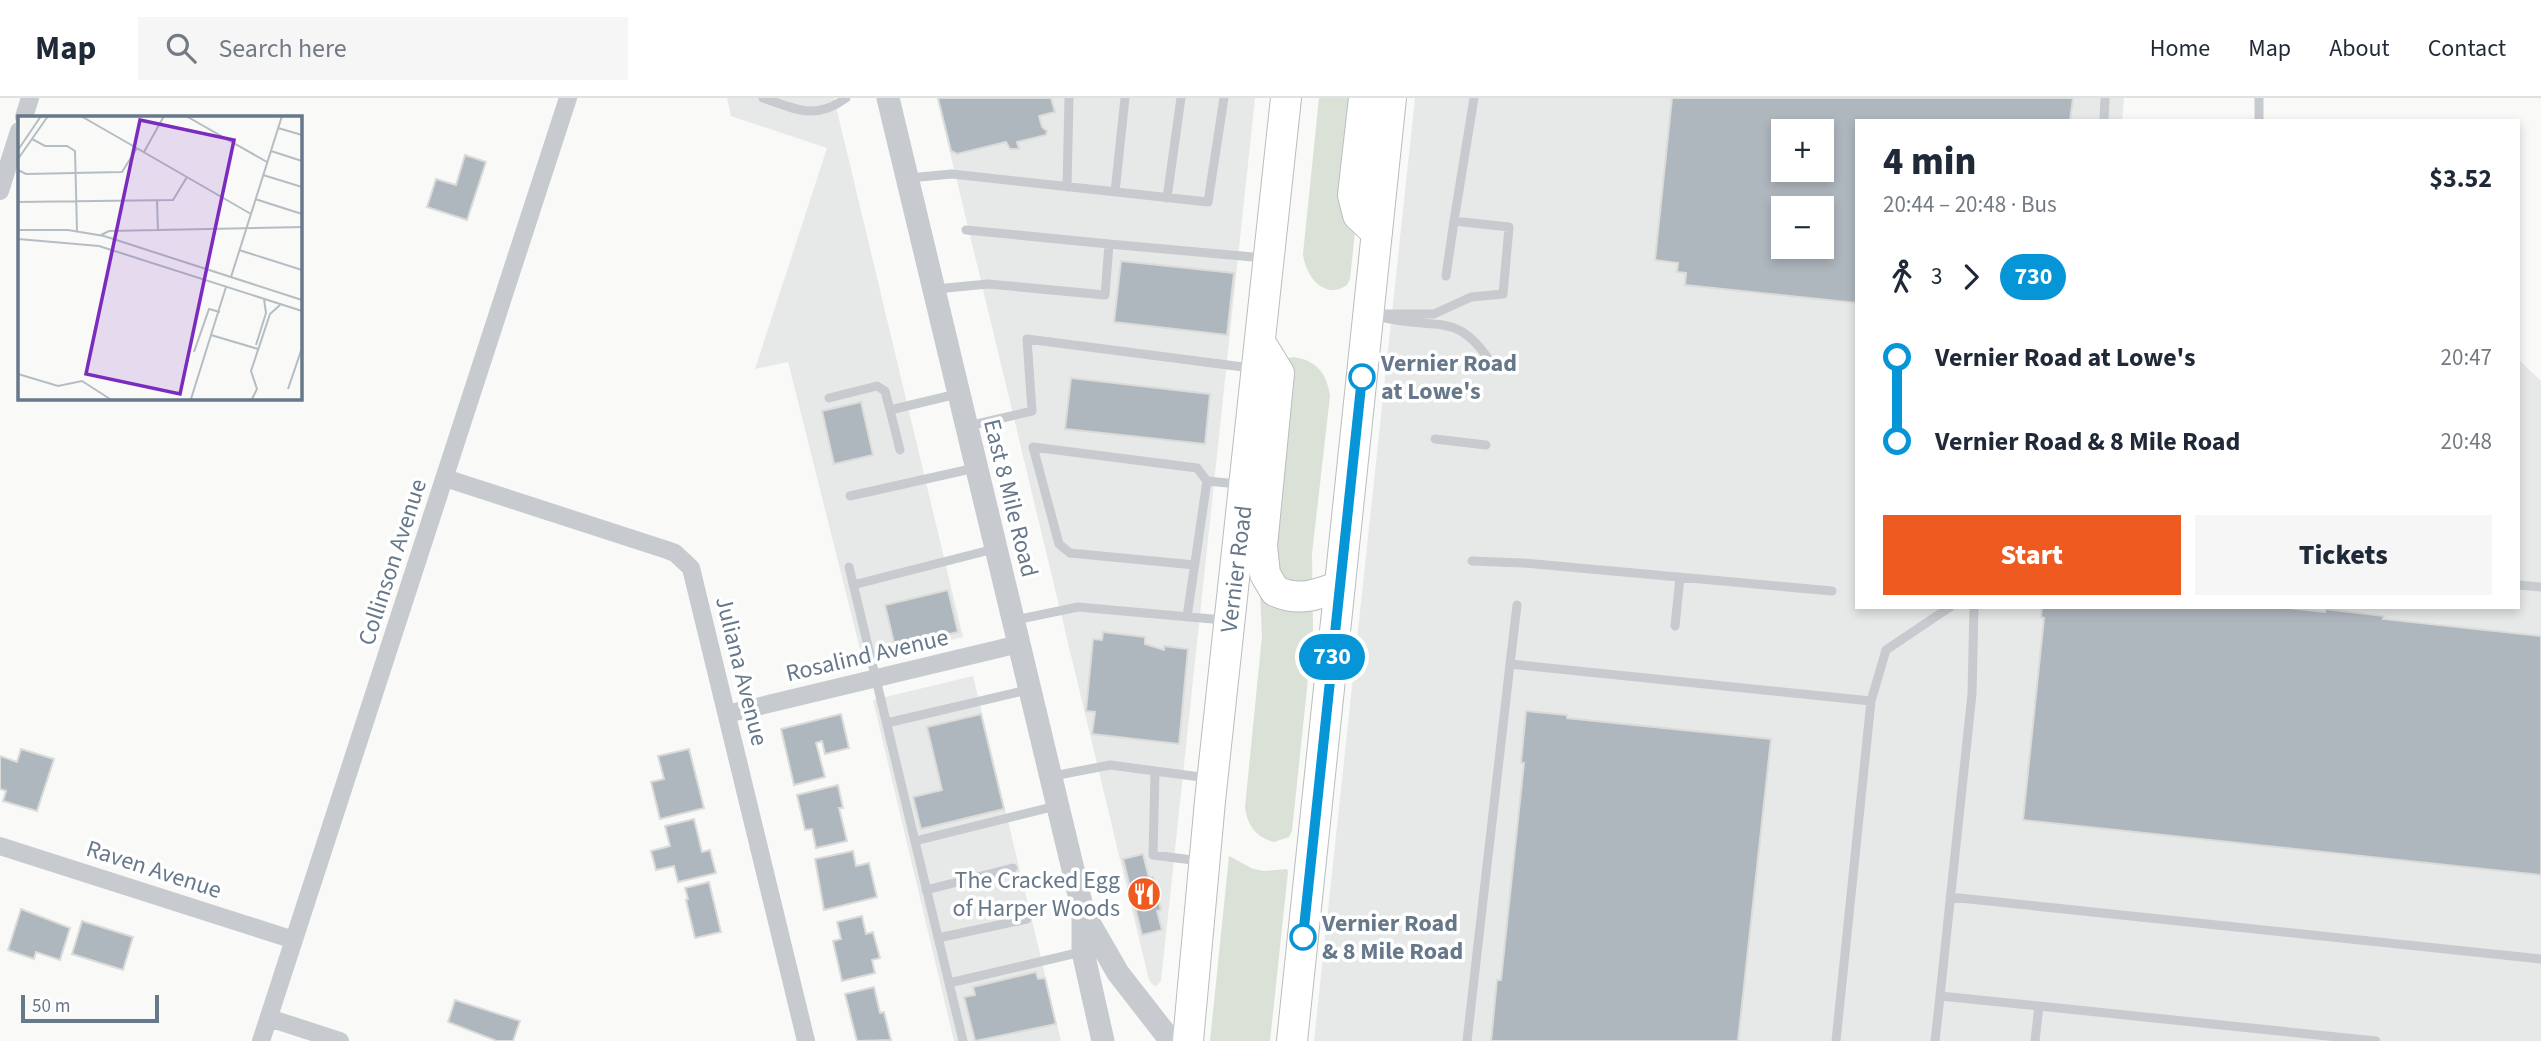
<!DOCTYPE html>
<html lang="en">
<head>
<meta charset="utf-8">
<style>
  body { margin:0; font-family:"Source Sans 3",sans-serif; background:#f6f6f7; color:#1f2937; height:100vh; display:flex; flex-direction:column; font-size:26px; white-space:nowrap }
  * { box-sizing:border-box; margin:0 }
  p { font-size:23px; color:#747a83 }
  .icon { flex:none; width:38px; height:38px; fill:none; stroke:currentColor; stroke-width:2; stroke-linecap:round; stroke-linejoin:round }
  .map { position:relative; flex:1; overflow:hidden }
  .sheet { position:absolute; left:1855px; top:21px; width:665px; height:490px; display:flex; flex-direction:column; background:#fff; border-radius:0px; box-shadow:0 4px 10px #0003 }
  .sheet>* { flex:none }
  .badge { padding:0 14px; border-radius:23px; font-size:24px; line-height:46px }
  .buttons { position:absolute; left:1771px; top:21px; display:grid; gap:14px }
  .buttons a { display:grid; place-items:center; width:63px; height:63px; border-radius:0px; background:#fff; box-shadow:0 4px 10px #0003; font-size:35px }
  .scale { position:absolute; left:21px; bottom:18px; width:138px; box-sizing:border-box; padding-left:7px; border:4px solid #66788a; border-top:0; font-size:19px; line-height:24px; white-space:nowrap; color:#66788a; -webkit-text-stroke:5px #fff; paint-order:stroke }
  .map>.badge { position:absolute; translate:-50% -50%; box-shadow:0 0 0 4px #fff }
  .legs { display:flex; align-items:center; gap:10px; height:77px; padding:0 28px; font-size:23px }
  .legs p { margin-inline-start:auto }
  .overview { display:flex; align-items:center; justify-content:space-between; height:119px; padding:0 28px }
  h1 { font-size:38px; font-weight:800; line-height:52px }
  .action { display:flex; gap:14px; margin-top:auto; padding:14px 28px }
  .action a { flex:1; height:80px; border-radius:0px; background:#ef5a21; color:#fff; font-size:28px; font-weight:800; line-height:80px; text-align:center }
  .action a+a { background:#f6f6f7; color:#1f2937 }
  ul { padding:0 28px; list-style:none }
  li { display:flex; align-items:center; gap:24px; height:84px; font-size:26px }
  li i { display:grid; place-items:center; width:10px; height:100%; margin:0 9px; background:currentColor }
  li i::after { content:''; width:18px; height:18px; margin:-9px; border:5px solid; border-radius:50%; background:#fff }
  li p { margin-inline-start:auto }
  li:first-child i { background:linear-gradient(#0000 50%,currentColor 0) }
  li:last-child i { background:linear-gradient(currentColor 50%,#0000 0) }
  header { display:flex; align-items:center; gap:42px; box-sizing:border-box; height:98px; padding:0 35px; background:#fff; border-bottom:2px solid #e0e1e3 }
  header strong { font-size:33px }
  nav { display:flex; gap:38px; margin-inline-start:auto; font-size:24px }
  .search { width:490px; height:63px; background:#f6f6f7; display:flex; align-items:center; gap:18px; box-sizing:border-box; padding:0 24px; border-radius:0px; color:#747a83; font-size:26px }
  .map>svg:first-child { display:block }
  .built { fill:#e7e8e8; fill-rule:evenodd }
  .green { fill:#dae1d7 }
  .building { fill:#afb7be; stroke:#dbdbd9; stroke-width:2; fill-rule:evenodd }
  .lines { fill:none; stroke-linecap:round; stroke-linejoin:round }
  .trunk-casing { stroke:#b9bdc0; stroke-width:32 }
  .service { stroke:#c7cbcf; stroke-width:9 }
  .minor { stroke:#c7cbcf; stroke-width:18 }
  .tertiary { stroke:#c7cbcf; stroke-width:23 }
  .trunk { stroke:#fff; stroke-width:30 }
  .line-1-casing { stroke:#fff; stroke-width:16 }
  .line-1 { stroke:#0696d7; stroke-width:10 }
  .stop-1-dot { fill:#fff; stroke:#0696d7; stroke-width:3.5 }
  .labels { text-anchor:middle; stroke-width:7; stroke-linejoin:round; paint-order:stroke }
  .stop-label { font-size:24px; font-weight:bold; fill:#66788a; stroke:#fff; text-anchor:start }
  .street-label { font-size:24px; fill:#66788a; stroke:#fff }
  .poi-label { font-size:24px; fill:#66788a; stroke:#fff; text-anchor:end }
  .inset-road { fill:none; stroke:#b5bdc4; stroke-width:2 }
  .view { fill:#7b2cbf; fill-opacity:0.15; stroke:#7b2cbf; stroke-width:3.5 }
  .inset-edge { fill:none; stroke:#66788a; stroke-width:3.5 }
</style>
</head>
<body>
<header>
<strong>Map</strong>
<div class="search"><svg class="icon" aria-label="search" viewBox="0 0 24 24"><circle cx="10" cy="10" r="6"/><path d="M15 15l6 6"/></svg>Search here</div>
<nav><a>Home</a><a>Map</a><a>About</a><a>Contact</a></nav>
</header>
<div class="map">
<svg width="2541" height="943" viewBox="0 0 2541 943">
  <rect width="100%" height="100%" fill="#f9f9f7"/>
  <path class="built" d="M 727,0 L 834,0 L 963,539 L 863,563 L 788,264 L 755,271 L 827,50 L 731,18 Z
    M 937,0 L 1255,0 L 1161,883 L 1156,888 L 1153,887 L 1149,882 Z
    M 1415,0 L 2124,0 L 2122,23 L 1857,23 L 1857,509 L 2518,509 L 2518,261 L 2541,283 L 2541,943 L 1314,943 ZM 1783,33 L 1822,33 L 1822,72 L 1783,72 ZM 1783,110 L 1822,110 L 1822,149 L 1783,149 Z
    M 973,578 L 1061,943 L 954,943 L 873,602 Z"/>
  <path class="green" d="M 1319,0 L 1369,0 L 1350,181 L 1347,187 C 1324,203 1305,177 1303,156 Z
    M 1293,259 C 1317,262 1327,276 1330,298 L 1312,456 L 1313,533 L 1292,733 L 1289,739 L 1274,744 C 1256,739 1247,728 1245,709 L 1262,538 L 1259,473 L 1286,261 Z
    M 1229,758 L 1253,771 L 1264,773 L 1287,771 L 1288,774 L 1270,943 L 1210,943 Z"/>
  <path class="building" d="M 938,0 L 1051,0 L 1055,14 L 1039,18 L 1042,29 L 1047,33 L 1046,37 L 1017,44 L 1019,51 L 1010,51 L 1006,44 L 957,56 L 951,53 Z
    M 1672,0 L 2073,0 L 2070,23 L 1857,23 L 1857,205 L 1685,187 L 1686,175 L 1677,174 L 1678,165 L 1655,162 ZM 1783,33 L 1822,33 L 1822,72 L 1783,72 ZM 1783,110 L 1822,110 L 1822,149 L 1783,149 Z
    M 465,57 L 486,64 L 467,122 L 427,109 L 436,81 L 456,87 Z
    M 1121,163 L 1234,175 L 1227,237 L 1114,224 Z
    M 1071,280 L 1210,296 L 1205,346 L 1065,331 Z
    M 861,304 L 873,357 L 834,366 L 822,313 Z
    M 948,492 L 958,534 L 895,549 L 885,507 Z
    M 2042,509 L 2279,509 L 2325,514 L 2325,511 L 2384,518 L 2383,521 L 2541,538 L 2541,777 L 2023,722 L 2044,520 L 2041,519 Z
    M 1103,534 L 1145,539 L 1145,546 L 1164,552 L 1164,548 L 1188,551 L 1179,646 L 1092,636 L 1095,614 L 1086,613 L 1093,541 L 1102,542 Z
    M 1526,613 L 1567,617 L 1567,620 L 1771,641 L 1738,943 L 1491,943 L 1497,882 L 1501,882 L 1524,665 L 1521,665 Z
    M 841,616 L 849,650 L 825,656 L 822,643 L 816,645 L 825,679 L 794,687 L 781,631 Z
    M 981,616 L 1004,711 L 921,731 L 913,699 L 942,692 L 927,629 Z
    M 21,651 L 54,661 L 37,713 L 3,703 L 6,693 L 0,691 L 0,658 L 17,664 Z
    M 689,651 L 704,710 L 660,721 L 651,684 L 664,681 L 658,658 Z
    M 838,687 L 843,710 L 839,710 L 847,743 L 816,750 L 812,731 L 805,732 L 797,697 Z
    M 694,721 L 702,754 L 710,752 L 716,775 L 678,784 L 674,768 L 656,772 L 651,753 L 670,748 L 665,728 Z
    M 853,753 L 856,768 L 869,765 L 877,799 L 824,812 L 815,761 Z
    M 1143,756 L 1149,780 L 1153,779 L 1161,812 L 1157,813 L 1162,832 L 1142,837 L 1123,761 Z
    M 709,784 L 721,834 L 695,840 L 686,802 L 688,801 L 685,790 Z
    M 21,811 L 70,830 L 60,862 L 36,854 L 34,861 L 8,852 Z
    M 862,818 L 866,836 L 873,834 L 880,860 L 872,862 L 875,875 L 842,883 L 833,843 L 841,841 L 837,824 Z
    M 82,823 L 133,839 L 123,872 L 72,856 Z
    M 1036,874 L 1038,881 L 1045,880 L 1056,926 L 975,943 L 964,899 L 975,897 L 973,889 Z
    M 874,889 L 880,915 L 884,914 L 891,942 L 857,943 L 845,896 Z
    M 455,902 L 520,923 L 513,943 L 497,943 L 448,924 Z"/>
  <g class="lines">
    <g class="trunk-casing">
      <path id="trunk" d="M 1364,0 L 1353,97 L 1358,117 L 1377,135
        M 1261,246 L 1279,275 L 1262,448 L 1265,476 L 1275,493 C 1299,504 1317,497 1340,488
        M 1188,943 L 1210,703 L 1286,0
        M 1292,943 L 1391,0"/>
    </g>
    <path class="service" d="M 763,0 C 796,11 815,23 846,0
      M 2104,23 L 2105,0
      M 2259,23 L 2259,0
      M 909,80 L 952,76 L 1208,104 L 1224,0
      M 1067,89 L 1069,0
      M 1115,94 L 1125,0
      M 1167,100 L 1181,0
      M 1109,146 L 1264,160
      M 1446,178 L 1454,123
      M 936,191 L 988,186 L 1105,197 L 1109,146 L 966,132
      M 1374,216 L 1434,216 L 1471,199 L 1503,196 L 1509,129 L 1454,123 L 1474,0
      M 1380,219 C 1438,234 1457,209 1495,271
      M 829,300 L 877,288 L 885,293 L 890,312 L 957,296
      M 890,312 L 900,352
      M 968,328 L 1032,313 L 1027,241 L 1251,270
      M 1435,341 L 1486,347
      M 850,398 L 975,370
      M 1472,463 L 1523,465 L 1832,493
      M 1195,467 L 1070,455 L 1059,446 L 1033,349 L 1197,370 L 1207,383
      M 849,469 L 963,943
      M 853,487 L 994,451
      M 2518,487 L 2541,489
      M 1517,507 L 1510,566 L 1871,603 L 1836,943
      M 1187,519 L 1207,383 L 1238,386
      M 1015,522 L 1078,509 L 1223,522
      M 1675,528 L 1680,479
      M 1871,603 L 1886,552 L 1950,509
      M 887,625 L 1027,592
      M 1155,674 L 1153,757 L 1200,763
      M 1053,678 L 1110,667 L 1208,680
      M 915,743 L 1056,708
      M 926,792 L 1013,770
      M 1950,799 L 2541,861
      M 938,840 L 1027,821
      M 949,885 L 1081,854
      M 1940,898 L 1972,596 L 1974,509
      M 2039,908 L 2376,943
      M 1467,943 L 1510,566
      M 1935,943 L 1940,898 L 2039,908 L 2035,943"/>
    <path class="minor" d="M 24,19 L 30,0
      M 0,93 L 19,33
      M 445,380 L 667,452 L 675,455 L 691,470 L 806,943
      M 727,616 L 1019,546
      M 0,748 L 294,842
      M 269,920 L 340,943
      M 261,943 L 568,0"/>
    <path class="tertiary" d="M 888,0 L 1083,813 L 1083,854 L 1103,943
      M 1084,816 L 1118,875 L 1171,943"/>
    <use href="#trunk" class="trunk"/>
  </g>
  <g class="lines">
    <g class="line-1-casing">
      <path id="line-1" d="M 1303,839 L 1362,279"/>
    </g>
    <use href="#line-1" class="line-1"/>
  </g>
  <defs>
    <g id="restaurant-disc" transform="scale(1.75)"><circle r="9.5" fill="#ef5a21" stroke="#fff"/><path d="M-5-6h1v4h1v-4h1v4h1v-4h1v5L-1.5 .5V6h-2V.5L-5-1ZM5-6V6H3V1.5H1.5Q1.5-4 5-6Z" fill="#fff"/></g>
  </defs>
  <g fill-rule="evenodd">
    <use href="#restaurant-disc" x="1144" y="796"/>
  </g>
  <g class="stop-1-dot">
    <circle cx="1362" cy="279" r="12"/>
    <circle cx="1303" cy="839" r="12"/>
  </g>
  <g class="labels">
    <g class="stop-label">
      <text x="1381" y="273">Vernier Road<tspan x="1381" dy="28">at Lowe's</tspan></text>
      <text x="1322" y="833">Vernier Road<tspan x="1322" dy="28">&amp; 8 Mile Road</tspan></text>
    </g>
    <g class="street-label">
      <text transform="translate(1011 400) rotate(76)" y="8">East 8 Mile Road</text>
      <text transform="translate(392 464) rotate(-72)" y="8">Collinson Avenue</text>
      <text transform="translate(1236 471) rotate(-83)" y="8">Vernier Road</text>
      <text transform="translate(867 557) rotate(-13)" y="8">Rosalind Avenue</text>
      <text transform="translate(742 573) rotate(76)" y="8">Juliana Avenue</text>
      <text transform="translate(154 771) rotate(18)" y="8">Raven Avenue</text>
    </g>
    <g class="poi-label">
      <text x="1120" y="790">The Cracked Egg<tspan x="1120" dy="28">of Harper Woods</tspan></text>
    </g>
  </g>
  <g transform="translate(18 18)">
    <rect width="284" height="284" fill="#f9f9f7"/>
    <path class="inset-road" d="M 63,0 L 233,98M 168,0 L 249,46M 260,12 L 284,19M 14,23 L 27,30 L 49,30 L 57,35 L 59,115M 0,34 L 23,0M 253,35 L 284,45M 126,36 L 146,0M 0,43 L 30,0M 0,54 L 8,58 L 104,56 L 119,32M 245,59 L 284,71M 237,83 L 284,98M 139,84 L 140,115M 0,86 L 155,84 L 169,61M 0,114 L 50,114 L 86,120 L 284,184M 83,119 L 91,115 L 284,111M 0,123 L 81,130 L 284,195M 221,134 L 284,154M 213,161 L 264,0M 193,219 L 240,233M 238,229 L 248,197 L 246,183M 176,236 L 191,193 L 202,196M 0,258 L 40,270 L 64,265 L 92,283M 270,273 L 284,232M 173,283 L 208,171M 234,283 L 239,273 L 233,255 L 252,198 L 262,189"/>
    <path class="view" d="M 122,4 L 216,24 L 162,278 L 68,258 Z"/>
    <rect width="284" height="284" class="inset-edge"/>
  </g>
</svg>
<div class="buttons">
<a>+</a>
<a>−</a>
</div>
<div class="scale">50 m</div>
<b class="badge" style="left:1332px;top:559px;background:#0696d7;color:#fff">730</b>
<section class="sheet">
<div class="overview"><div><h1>4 min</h1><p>20:44 – 20:48 · Bus</p></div><b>$3.52</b></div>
<div class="legs"><svg class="icon" aria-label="walk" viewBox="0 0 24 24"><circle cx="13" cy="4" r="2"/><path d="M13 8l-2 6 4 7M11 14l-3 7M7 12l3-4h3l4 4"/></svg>3<svg class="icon" aria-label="forward" viewBox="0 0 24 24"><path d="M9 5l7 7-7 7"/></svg><b class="badge" style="background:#0696d7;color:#fff">730</b></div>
<ul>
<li><i style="color:#0696d7"></i><b>Vernier Road at Lowe's</b><p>20:47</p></li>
<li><i style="color:#0696d7"></i><b>Vernier Road &amp; 8 Mile Road</b><p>20:48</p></li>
</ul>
<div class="action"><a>Start</a><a>Tickets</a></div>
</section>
</div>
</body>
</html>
